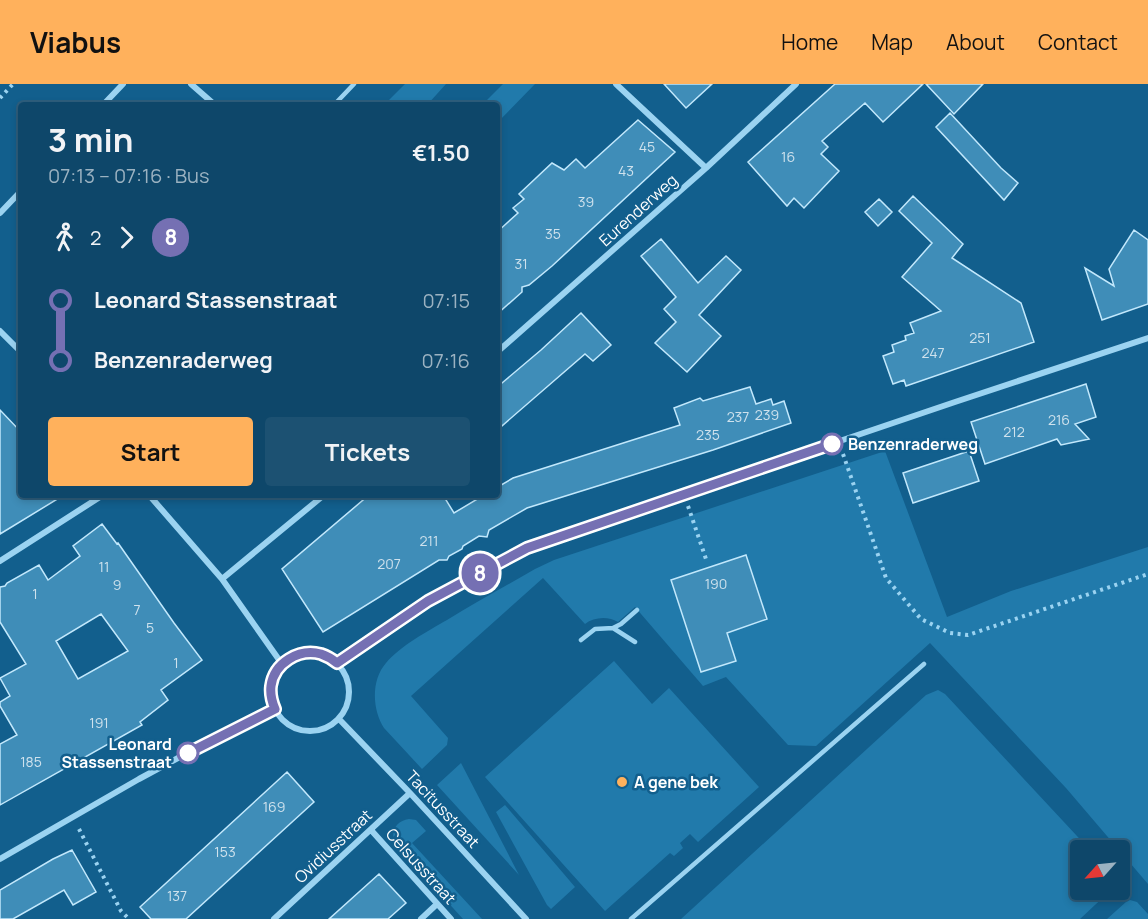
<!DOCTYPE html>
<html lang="en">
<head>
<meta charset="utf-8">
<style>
  body { margin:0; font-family:Manrope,sans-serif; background:#1c5172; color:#f1f3f6; height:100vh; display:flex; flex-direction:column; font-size:22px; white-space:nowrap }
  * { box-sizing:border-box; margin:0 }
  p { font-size:20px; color:#9bb2c1 }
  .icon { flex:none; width:33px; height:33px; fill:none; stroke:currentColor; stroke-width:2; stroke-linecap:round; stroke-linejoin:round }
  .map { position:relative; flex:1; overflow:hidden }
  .side { position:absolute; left:18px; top:18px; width:482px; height:396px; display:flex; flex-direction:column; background:#0e476a; border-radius:6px; box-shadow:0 3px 9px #0003,0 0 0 2px #2e5f7e }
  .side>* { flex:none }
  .badge { padding:0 12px; border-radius:20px; font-size:21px; line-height:39px }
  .needle { width:39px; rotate:243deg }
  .controls { position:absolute; left:1070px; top:756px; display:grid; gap:12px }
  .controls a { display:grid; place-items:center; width:60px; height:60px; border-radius:6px; background:#0e476a; box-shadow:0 3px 9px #0003,0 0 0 2px #2e5f7e; font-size:30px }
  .map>.badge { position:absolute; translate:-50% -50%; box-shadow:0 0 0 3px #fff }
  .legs { display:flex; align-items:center; gap:9px; height:66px; padding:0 30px; font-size:20px }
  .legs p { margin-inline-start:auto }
  .head { display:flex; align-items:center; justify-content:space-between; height:102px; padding:0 30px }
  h1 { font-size:33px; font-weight:700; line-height:45px }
  .action { display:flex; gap:12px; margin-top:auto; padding:12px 30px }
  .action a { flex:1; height:69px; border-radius:6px; background:#ffb15c; color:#111; font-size:24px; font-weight:700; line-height:69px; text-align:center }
  .action a+a { background:#1c5172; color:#f1f3f6 }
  ul { padding:0 30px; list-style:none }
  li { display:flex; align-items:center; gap:21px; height:60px; font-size:22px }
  li i { display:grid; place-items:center; width:9px; height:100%; margin:0 8px; background:currentColor }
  li i::after { content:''; width:15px; height:15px; margin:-8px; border:4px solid; border-radius:50%; background:#0e476a }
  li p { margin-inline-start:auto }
  li:first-child i { background:linear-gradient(#0000 50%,currentColor 0) }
  li:last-child i { background:linear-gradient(currentColor 50%,#0000 0) }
  header { display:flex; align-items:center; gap:36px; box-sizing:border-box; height:84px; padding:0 30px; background:#ffb15c; color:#111 }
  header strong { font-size:28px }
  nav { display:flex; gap:33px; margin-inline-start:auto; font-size:21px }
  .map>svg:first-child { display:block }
  .green { fill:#217aab }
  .building { fill:#3f8db8; stroke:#c2e8fc; stroke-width:1.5; fill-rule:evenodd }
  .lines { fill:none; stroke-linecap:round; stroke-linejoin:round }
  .path { stroke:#9bd3f1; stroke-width:4; stroke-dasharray:3 4.5; stroke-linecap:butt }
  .service { stroke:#9bd3f1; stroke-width:4.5 }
  .minor { stroke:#9bd3f1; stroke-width:6 }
  .line-1-casing { stroke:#fff; stroke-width:14 }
  .line-1 { stroke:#7570b3; stroke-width:9 }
  .stop-1-dot { fill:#fff; stroke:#7570b3; stroke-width:3 }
  .poi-dot { fill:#ffb15c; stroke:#125f8d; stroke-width:2 }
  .labels { text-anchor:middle; stroke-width:5; stroke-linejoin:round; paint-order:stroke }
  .number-label { font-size:14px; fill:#cfe2ed }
  .street-label { font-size:16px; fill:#fff; stroke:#125f8d }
  .stop-label { font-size:16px; font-weight:bold; fill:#fff; stroke:#125f8d; text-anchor:start }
  .poi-label { font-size:16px; font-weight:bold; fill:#fff; stroke:#125f8d; text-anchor:start }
</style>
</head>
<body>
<header>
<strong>Viabus</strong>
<nav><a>Home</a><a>Map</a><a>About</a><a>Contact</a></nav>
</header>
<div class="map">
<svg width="1148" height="835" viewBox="0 0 1148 835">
  <rect width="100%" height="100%" fill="#125f8d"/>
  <path class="green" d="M 405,0 L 446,0 L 427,21 L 384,21 Z
    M 503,0 L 535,0 L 497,39 L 496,21 L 482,21 Z
    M 885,367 L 947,533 L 1011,507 L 1148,463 L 1148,800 L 1066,704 L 930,559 L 816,662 L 788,661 L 726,593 L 703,602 L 635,523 L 618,538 C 608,532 594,533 585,540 L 543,494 L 411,612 L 448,654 L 447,661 L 422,685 L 384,644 C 372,625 371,596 386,579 C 400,562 428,547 447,536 C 476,518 506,502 535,485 L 554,476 Z
    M 614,577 L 652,620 L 669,604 L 759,703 L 698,758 L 690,750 L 680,759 L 683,764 L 674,772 L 670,769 L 605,827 L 485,693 Z
    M 938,606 L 945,610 L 1090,766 L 1080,766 L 1080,806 L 1111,806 L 1080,835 L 681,835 L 926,611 Z
    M 461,679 L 519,791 L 437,701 Z
    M 505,721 L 575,803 L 551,825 L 547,821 L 496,728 Z
    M 409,735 L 416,736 L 426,747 L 412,759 L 482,835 L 463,835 L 395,760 C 390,747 396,737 409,735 Z
    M 1130,816 L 1137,818 L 1148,830 L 1148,835 L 1107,835 L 1126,818 Z"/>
  <path class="building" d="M 664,0 L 712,0 L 686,24 Z
    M 835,0 L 923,0 L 883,38 L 865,19 L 822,57 L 828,63 L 821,70 L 839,87 L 804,124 L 794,114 L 787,122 L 748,78 Z
    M 926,0 L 983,0 L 954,30 Z
    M 950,29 L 1001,84 L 1018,99 L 1004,116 L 936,43 Z
    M 638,36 L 675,68 L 552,182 L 529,201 L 522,203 L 522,208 L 496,231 L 496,149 L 518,129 L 513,124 L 524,115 L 519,110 L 552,79 L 564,86 L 576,75 L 585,84 Z
    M 913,112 L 963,160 L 952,174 L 1021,219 L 1034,258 L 906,302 L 904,296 L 893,300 L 883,272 L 894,268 L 892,261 L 906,256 L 905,252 L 914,249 L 910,239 L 941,227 L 902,193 L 932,159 L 899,127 Z
    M 879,115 L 892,128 L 878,142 L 865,128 Z
    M 1134,146 L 1148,156 L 1148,220 L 1102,236 L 1085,184 L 1114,202 L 1109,185 Z
    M 661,155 L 698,199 L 726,172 L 741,186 L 699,231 L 721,252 L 687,288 L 655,259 L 676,238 L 664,225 L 676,213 L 641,172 Z
    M 581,229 L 611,261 L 593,277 L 585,270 L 496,347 L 496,304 L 541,266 Z
    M 1086,300 L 1096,333 L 1075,340 L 1089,355 L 1061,361 L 1057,355 L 985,380 L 971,338 Z
    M 750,303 L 756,320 L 771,315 L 773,321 L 784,317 L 791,339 L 713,366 L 527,424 L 489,446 L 487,453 L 479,452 L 463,462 L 462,465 L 449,472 L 447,476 L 439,476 L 323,548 L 282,485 L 369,411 L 443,411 L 454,429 L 484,411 L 496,411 L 496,404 L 513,394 L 680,341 L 674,324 L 700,314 L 703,317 Z
    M 0,326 L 21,348 L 21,411 L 64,411 L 0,450 Z
    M 969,367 L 979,397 L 913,419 L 903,389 Z
    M 102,440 L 117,460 L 118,459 L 174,539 L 202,576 L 161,606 L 168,616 L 140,638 L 142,641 L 0,721 L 0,660 L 17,651 L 0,622 L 0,618 L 10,612 L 0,594 L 26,580 L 0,538 L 0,503 L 5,502 L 7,499 L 39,481 L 48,496 L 80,472 L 73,462 ZM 101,530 L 128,567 L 78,595 L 56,557 Z
    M 746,471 L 767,535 L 727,549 L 736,577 L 701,588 L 671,496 Z
    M 287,688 L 314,718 L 186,835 L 151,835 L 140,823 Z
    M 72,766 L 96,808 L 73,821 L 64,806 L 13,835 L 0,835 L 0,806 L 53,775 Z
    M 379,790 L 406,819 L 388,835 L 329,835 Z"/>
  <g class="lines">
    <path class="path" d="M 0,14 L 13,0
      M 843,370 L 886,494 L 921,535 L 950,549 L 968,551 L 1148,490
      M 688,422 L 707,478
      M 79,745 L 121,827 L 129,835"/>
    <path class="service" d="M 334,21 L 354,0
      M 613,544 L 621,540 L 637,526
      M 581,556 L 595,545 L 613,544 L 635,558
      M 631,835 L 924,580"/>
    <path class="minor" d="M 191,0 L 215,21
      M 616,0 L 706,84
      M 103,21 L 123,0
      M 0,129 L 21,107
      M 0,247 L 21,268
      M 496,269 L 706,84 L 796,0
      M 149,411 L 222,495 L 282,580
      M 0,477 L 103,411
      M 222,495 L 324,411
      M271 608a39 39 0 1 1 78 0a39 39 0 1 1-78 0Z
      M 337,579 L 428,517 L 527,463 L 955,318 L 1148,254
      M 339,635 L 410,709 L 526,835
      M 371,746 L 451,835
      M 0,775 L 139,695 L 204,660 L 275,625
      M 274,835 L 410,709
      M 421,835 L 437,820"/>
  </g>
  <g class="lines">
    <g class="line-1-casing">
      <path id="line-1" d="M 188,669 L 275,625 C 272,618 270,610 271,602 C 274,579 299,564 321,570 C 327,572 332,575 337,579 L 428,517 L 527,464 L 832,360"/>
    </g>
    <use href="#line-1" class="line-1"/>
  </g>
  <g class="stop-1-dot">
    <circle cx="832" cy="360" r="10"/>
    <circle cx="188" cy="669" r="10"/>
  </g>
  <circle class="poi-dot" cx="622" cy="698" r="6"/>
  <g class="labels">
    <g class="number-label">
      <text x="647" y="68">45</text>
      <text x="788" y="78">16</text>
      <text x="626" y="92">43</text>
      <text x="586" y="123">39</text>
      <text x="553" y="155">35</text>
      <text x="521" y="185">31</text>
      <text x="980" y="259">251</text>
      <text x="933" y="274">247</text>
      <text x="767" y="336">239</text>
      <text x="738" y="338">237</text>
      <text x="1059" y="341">216</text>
      <text x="1014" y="353">212</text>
      <text x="708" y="356">235</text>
      <text x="429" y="462">211</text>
      <text x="389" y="485">207</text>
      <text x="104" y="488">11</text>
      <text x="716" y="505">190</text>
      <text x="117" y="506">9</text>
      <text x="35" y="515">1</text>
      <text x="137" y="531">7</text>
      <text x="150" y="549">5</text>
      <text x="176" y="584">1</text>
      <text x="99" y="644">191</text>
      <text x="31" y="683">185</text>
      <text x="274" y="728">169</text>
      <text x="225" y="773">153</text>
      <text x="177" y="817">137</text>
    </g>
    <g class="street-label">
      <text transform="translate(638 126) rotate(-42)" y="6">Eurenderweg</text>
      <text transform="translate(443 725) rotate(47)" y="6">Tacitusstraat</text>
      <text transform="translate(333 762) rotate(-43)" y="6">Ovidiusstraat</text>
      <text transform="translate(421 782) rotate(48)" y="6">Celsusstraat</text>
    </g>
    <g class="stop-label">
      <text x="848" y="366">Benzenraderweg</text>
      <text x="172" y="666" text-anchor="end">Leonard<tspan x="172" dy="18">Stassenstraat</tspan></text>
    </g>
    <g class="poi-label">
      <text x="634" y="704">A gene bek</text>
    </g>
  </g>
</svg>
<div class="controls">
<a><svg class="needle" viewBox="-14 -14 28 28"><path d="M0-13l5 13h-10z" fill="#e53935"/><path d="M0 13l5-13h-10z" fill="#9bb2c1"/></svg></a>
</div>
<b class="badge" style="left:480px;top:489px;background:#7570b3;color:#fff">8</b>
<section class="side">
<div class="head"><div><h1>3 min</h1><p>07:13 – 07:16 · Bus</p></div><b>€1.50</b></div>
<div class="legs"><svg class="icon" aria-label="walk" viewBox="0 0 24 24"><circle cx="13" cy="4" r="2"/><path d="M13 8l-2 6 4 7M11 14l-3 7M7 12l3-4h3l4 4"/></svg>2<svg class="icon" aria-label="forward" viewBox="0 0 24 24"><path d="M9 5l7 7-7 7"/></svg><b class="badge" style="background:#7570b3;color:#fff">8</b></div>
<ul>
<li><i style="color:#7570b3"></i><b>Leonard Stassenstraat</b><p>07:15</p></li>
<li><i style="color:#7570b3"></i><b>Benzenraderweg</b><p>07:16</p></li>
</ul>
<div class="action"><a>Start</a><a>Tickets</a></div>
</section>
</div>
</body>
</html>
